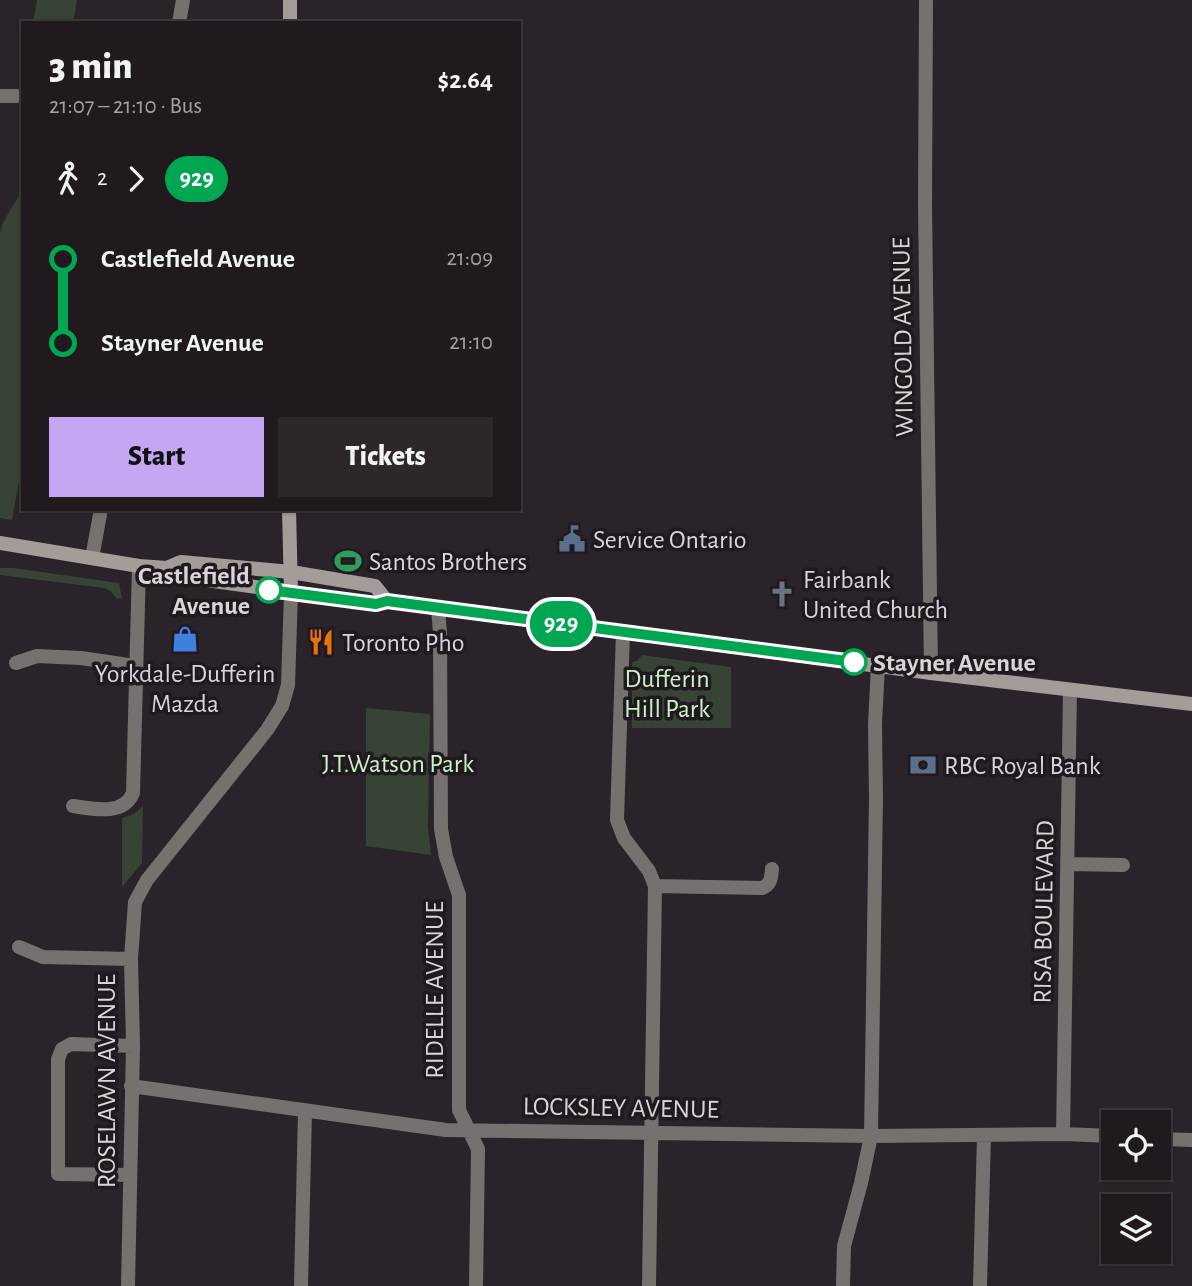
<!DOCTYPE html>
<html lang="en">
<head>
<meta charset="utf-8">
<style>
  body { margin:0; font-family:"Alegreya Sans",sans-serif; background:#2d272c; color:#f1f3f6; height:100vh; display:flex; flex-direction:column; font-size:26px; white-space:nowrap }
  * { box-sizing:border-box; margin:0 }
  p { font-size:23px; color:#a2a1a4 }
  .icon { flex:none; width:38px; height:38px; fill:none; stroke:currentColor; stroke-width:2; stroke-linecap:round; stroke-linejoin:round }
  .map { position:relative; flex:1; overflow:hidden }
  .panel { position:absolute; left:21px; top:21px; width:500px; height:490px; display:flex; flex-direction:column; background:#201a1f; border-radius:0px; box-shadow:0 2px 5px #0004,0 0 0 2px #3d383d }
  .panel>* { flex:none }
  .badge { padding:0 14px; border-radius:23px; font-size:24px; line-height:46px }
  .buttons { position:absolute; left:1101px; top:1110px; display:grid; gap:14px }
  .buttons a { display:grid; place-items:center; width:70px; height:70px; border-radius:0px; background:#201a1f; box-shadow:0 2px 5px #0004,0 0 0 2px #3d383d; font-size:35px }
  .map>.badge { position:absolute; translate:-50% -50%; box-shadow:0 0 0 4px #fff }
  .legs { display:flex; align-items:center; gap:10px; height:77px; padding:0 28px; font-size:23px }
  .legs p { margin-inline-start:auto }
  .head { display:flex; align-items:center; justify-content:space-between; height:119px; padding:0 28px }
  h1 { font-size:38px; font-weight:800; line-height:52px }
  .action { display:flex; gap:14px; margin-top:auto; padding:14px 28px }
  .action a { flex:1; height:80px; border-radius:0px; background:#c3a7f2; color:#111; font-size:28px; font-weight:800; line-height:80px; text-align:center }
  .action a+a { background:#2d272c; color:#f1f3f6 }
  ul { padding:0 28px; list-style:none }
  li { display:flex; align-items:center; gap:24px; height:84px; font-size:26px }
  li i { display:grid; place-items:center; width:10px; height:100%; margin:0 9px; background:currentColor }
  li i::after { content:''; width:18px; height:18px; margin:-9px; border:5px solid; border-radius:50%; background:#201a1f }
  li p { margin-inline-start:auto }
  li:first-child i { background:linear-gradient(#0000 50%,currentColor 0) }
  li:last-child i { background:linear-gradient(currentColor 50%,#0000 0) }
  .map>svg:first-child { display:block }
  .green { fill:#374335 }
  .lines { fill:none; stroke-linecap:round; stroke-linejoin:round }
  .street { stroke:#76716f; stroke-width:14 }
  .secondary { stroke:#a49c99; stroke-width:14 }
  .line-1-casing { stroke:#fff; stroke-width:16 }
  .line-1 { stroke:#00a651; stroke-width:10 }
  .stop-1-dot { fill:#fff; stroke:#00a651; stroke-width:3.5 }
  .labels { text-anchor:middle; stroke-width:7; stroke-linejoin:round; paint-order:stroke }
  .street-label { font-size:26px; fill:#d8d4d8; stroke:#201a20 }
  .poi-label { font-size:26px; fill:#d8d4d8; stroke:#201a20; text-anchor:start }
  .stop-label { font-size:26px; font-weight:bold; fill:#d8d4d8; stroke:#201a20; text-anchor:end }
  .park-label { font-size:26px; fill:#c9f2c4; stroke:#201a20 }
</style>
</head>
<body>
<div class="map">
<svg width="1192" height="1286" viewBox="0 0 1192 1286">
  <rect width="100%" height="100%" fill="#2a2329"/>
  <path class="green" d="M 37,0 L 77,0 L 73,23 L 33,23 Z
    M 23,189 L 23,460 L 12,520 L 0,518 L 0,234 L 2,224 Z
    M 0,568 L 13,568 L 119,583 L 122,599 L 116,598 L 111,591 L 104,588 L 0,575 Z
    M 642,655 L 731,667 L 731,728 L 632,728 L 632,662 L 637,661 Z
    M 366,708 L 430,714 L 428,827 L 431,855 L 366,846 Z
    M 143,806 L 142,863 L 122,887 L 122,818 L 134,814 Z"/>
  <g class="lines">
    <path class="street" d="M 926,0 L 925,205 L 931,673
      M 179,23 L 183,0
      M 0,96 L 18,96
      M 92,558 L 101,509
      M 438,608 L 440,633 L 441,829 L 446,857 L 459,895 L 459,1110 L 478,1149 L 476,1286
      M 623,631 L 617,820 L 624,838 L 649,871 L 655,886 L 649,1286
      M 16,663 L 37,656 L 81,658 L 135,666
      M 73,806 C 93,809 124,816 133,793 L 139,566
      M 1068,864 L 1123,865
      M 655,886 L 762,888 C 771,885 771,878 772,869
      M 19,947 L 43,957 L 131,959
      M 131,1086 L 446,1130 L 871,1136 L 1063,1134 L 1113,1136
      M 1063,1134 L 1070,690
      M 1158,1139 L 1192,1140
      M 130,1175 L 58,1174 L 58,1059 L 62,1049 L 71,1044 L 133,1046
      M 128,1286 L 133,1046 L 131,959 L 135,902 L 147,880 L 267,730 L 282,706 L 288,685 L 291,593
      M 301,1286 L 305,1111
      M 843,1286 L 844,1246 L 861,1183 L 871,1136 L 876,798 L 875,724 L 878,666
      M 980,1286 L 984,1135"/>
    <path class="secondary" d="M 290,0 L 290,23
      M 289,509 L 291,593
      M 0,543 L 139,566 L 167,568 L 181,562 L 291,572 L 375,586 L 387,601
      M 167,568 L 178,576 L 376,604 L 387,601 L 931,673 L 1192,704"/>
  </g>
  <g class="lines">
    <g class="line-1-casing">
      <path id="line-1" d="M 269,590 L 376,604 L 387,601 L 854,662"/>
    </g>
    <use href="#line-1" class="line-1"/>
  </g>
  <defs>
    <g id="civic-bare" transform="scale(2.1)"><path d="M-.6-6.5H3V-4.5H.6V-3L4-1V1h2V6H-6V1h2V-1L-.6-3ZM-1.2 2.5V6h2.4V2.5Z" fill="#5c6f8a" stroke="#201a20" stroke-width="2.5" paint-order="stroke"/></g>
    <g id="stadium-bare" transform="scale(2.1)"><path d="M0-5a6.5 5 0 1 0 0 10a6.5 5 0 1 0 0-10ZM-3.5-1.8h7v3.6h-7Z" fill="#2e9e5b" stroke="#201a20" stroke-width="2.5" paint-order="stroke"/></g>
    <g id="church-bare" transform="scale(2.1)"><path d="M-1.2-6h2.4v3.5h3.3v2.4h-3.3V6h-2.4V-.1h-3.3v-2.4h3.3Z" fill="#6b7280" stroke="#201a20" stroke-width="2.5" paint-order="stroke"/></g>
    <g id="shop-bare" transform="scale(2.1)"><path d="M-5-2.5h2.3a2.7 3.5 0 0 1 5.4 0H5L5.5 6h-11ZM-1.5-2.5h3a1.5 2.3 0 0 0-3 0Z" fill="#3f7fe0" stroke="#201a20" stroke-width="2.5" paint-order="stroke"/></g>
    <g id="restaurant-bare" transform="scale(2.1)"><path d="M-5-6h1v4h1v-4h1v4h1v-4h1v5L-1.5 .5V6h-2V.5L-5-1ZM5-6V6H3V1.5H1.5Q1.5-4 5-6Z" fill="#e8710a" stroke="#201a20" stroke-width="2.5" paint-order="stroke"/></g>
    <g id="bank-bare" transform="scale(2.1)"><path d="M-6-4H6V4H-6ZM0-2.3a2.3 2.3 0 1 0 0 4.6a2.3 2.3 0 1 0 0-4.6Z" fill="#5c6f8a" stroke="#201a20" stroke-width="2.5" paint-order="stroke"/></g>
  </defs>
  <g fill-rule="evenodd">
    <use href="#civic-bare" x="572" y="539"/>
    <use href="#stadium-bare" x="348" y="561"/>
    <use href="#church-bare" x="782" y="594"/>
    <use href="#shop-bare" x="185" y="639"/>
    <use href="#restaurant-bare" x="321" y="642"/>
    <use href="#bank-bare" x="923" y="765"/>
  </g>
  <g class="stop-1-dot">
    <circle cx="269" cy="590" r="12"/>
    <circle cx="854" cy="662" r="12"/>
  </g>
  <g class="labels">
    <g class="street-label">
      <text transform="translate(902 337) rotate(-91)" y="9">WINGOLD AVENUE</text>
      <text transform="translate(1043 912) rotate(-89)" y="9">RISA BOULEVARD</text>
      <text transform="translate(434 990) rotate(-90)" y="9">RIDELLE AVENUE</text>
      <text transform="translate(106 1081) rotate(-90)" y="9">ROSELAWN AVENUE</text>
      <text transform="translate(621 1107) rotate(1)" y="9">LOCKSLEY AVENUE</text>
    </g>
    <g class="poi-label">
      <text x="593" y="548">Service Ontario</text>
      <text x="369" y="570">Santos Brothers</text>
      <text x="803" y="588">Fairbank<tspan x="803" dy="30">United Church</tspan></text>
      <text x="342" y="651">Toronto Pho</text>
      <text x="185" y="682" text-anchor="middle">Yorkdale-Dufferin<tspan x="185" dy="30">Mazda</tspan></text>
      <text x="944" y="774">RBC Royal Bank</text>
    </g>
    <g class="stop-label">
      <text x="250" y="584">Castlefield<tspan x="250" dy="30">Avenue</tspan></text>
      <text x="873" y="671" text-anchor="start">Stayner Avenue</text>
    </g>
    <g class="park-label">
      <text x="667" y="687">Dufferin<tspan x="667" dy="30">Hill Park</tspan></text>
      <text x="398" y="772">J.T.Watson Park</text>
    </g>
  </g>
</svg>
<div class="buttons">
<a><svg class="icon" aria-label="locate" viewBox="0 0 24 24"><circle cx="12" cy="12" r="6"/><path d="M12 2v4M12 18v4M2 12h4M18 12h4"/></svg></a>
<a><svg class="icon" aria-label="layers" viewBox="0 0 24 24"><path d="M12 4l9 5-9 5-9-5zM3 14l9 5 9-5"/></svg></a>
</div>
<b class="badge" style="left:561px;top:624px;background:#00a651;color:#fff">929</b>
<section class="panel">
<div class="head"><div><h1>3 min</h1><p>21:07 – 21:10 · Bus</p></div><b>$2.64</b></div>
<div class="legs"><svg class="icon" aria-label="walk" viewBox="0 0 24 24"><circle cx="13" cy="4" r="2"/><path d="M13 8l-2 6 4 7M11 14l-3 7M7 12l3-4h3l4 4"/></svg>2<svg class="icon" aria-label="forward" viewBox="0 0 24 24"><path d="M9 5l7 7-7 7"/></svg><b class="badge" style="background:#00a651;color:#fff">929</b></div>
<ul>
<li><i style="color:#00a651"></i><b>Castlefield Avenue</b><p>21:09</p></li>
<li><i style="color:#00a651"></i><b>Stayner Avenue</b><p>21:10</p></li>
</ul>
<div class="action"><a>Start</a><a>Tickets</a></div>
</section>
</div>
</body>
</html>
